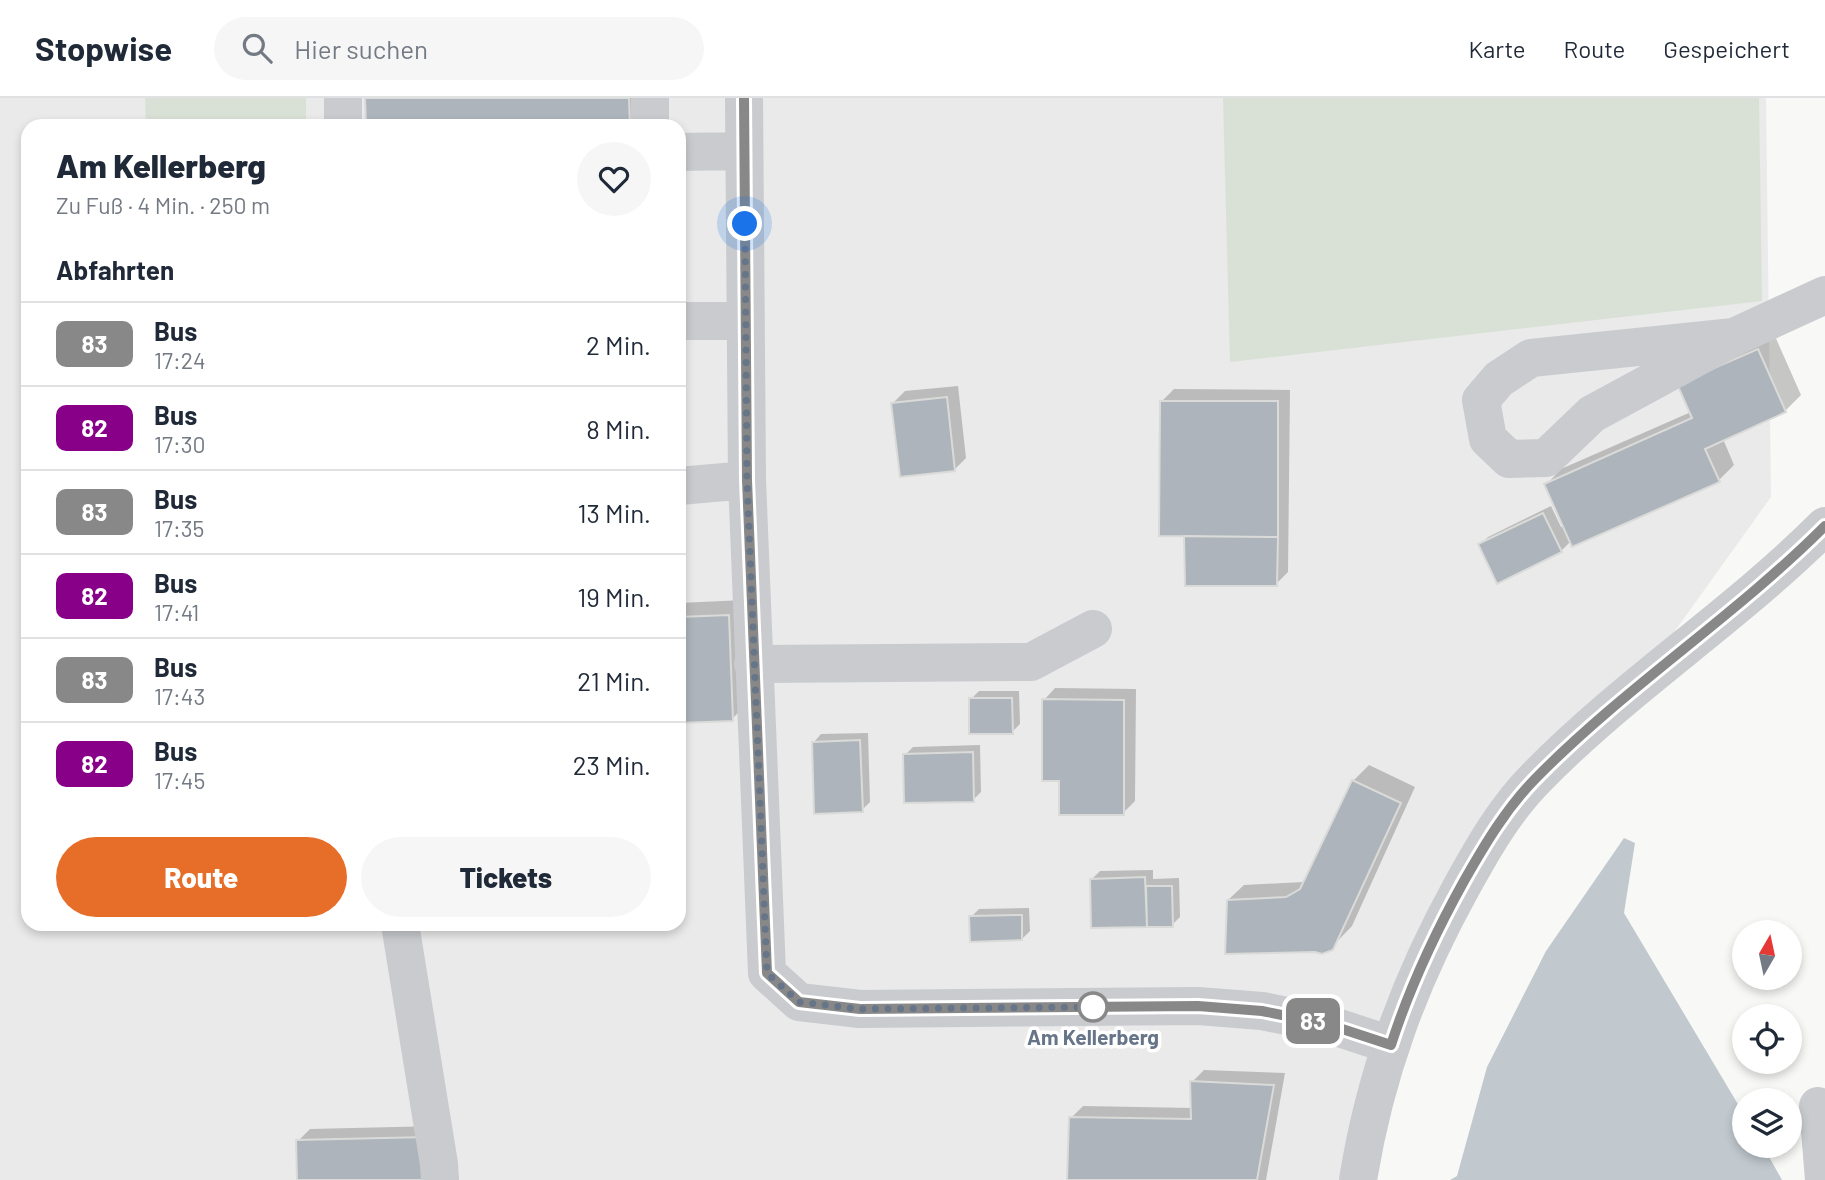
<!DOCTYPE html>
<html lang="de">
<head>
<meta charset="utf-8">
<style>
  body { margin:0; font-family:Barlow,sans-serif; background:#f6f6f7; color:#1f2937; height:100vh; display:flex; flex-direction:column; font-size:26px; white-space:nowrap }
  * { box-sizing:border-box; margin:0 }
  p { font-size:23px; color:#747a83 }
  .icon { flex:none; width:38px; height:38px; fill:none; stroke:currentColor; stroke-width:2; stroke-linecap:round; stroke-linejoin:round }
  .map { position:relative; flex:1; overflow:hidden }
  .side { position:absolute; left:21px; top:21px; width:665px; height:812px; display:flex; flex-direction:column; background:#fff; border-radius:21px; box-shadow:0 4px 10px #0003 }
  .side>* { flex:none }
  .badge { padding:0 14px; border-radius:10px; font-size:24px; line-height:46px }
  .needle { width:46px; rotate:9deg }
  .tools { position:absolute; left:1732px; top:822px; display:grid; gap:14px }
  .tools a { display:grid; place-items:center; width:70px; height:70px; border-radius:50%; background:#fff; box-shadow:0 4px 10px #0003; font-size:35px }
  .you { position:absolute; width:35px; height:35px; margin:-18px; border:5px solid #fff; border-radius:50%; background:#1a73e8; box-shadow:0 0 0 10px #1a73e833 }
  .map>.badge { position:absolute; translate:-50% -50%; box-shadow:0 0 0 4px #fff }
  h2 { padding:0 35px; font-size:26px; line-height:63px }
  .round { display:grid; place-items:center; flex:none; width:74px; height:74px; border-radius:37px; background:#f6f6f7 }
  .summary { display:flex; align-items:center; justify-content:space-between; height:119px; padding:0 35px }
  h1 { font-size:33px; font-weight:800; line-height:52px }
  .button { display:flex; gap:14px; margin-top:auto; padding:14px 35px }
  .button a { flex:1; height:80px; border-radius:42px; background:#e66e29; color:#fff; font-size:28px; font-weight:800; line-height:80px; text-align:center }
  .button a+a { background:#f6f6f7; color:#1f2937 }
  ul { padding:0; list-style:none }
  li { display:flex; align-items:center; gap:21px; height:84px; padding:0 35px; border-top:2px solid #e0e1e3 }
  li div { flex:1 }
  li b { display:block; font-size:26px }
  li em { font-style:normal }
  li .badge { min-width:77px; font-weight:700; text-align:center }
  header { display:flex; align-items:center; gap:42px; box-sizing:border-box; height:98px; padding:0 35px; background:#fff; border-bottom:2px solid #e0e1e3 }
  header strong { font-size:33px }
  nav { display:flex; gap:38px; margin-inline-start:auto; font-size:24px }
  .search { width:490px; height:63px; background:#f6f6f7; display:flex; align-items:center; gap:18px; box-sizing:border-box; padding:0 24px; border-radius:38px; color:#747a83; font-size:26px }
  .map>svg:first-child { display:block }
  .built { fill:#e9eae9; fill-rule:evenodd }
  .green { fill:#d9e1d7 }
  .water { fill:#c1c9cf }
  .shadow { fill:#0003 }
  .building { fill:#adb4bb; stroke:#dadbd8; stroke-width:2 }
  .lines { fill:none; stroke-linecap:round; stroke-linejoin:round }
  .minor { stroke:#c9cbcf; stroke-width:38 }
  .line-casing { stroke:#fff; stroke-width:16 }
  .line { stroke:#888; stroke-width:10 }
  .walk { stroke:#677588; stroke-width:7; stroke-dasharray:0 12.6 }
  .stop-dot { fill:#fff; stroke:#888; stroke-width:3.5 }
  .labels { text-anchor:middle; stroke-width:7; stroke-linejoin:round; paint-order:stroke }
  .stop-label { font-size:21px; font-weight:bold; fill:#677588; stroke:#fff }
</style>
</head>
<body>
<header>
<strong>Stopwise</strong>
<div class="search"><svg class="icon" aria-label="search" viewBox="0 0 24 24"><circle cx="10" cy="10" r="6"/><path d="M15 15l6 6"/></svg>Hier suchen</div>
<nav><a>Karte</a><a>Route</a><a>Gespeichert</a></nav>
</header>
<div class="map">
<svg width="1825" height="1082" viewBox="0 0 1825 1082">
  <rect width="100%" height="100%" fill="#f8f9f6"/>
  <path class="built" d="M 0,0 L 1766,0 L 1771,399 L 1634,590 L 1454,802 L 1362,1082 L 0,1082 ZM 28,28 L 679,28 L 679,826 L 28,826 Z"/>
  <path class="green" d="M 145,0 L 306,0 L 306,28 L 146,28 Z
    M 1223,0 L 1759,0 L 1762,203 L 1230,264 Z"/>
  <path class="water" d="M 1624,740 L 1635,745 L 1624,815 L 1745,1018 L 1745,1048 L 1763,1048 L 1782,1082 L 1450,1082 L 1457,1078 L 1487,969 L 1546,853 Z"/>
  <path class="shadow" d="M 367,0 L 644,0 L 645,12 L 629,27 L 368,28 Z
    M 1774,236 L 1801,297 L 1785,313 L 1723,341 L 1734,367 L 1719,382 L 1571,443 L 1561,453 L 1480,447 L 1488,439 L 1551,408 L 1561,429 L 1564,428 L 1546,387 L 1561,371 L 1691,314 L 1679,287 Z
    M 958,288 L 966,360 L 954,372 L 893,305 L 905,293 Z
    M 1174,291 L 1290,292 L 1288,474 L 1276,486 L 1185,437 L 1162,303 Z
    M 744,502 L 748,605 L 732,621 L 679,623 L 679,505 Z
    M 1055,590 L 1136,591 L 1135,703 L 1123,715 L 1044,602 Z
    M 979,593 L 1019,593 L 1020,626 L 1012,634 L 971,601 Z
    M 868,635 L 870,704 L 862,712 L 814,644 L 821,636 Z
    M 980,647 L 981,694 L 973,702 L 905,657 L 913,649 Z
    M 1369,667 L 1415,689 L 1352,828 L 1327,854 L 1228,802 L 1244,787 L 1303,784 L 1353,683 Z
    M 1153,772 L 1153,781 L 1179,780 L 1180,819 L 1172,827 L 1093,829 L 1092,781 L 1100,773 Z
    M 1029,810 L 1030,833 L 1022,841 L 971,819 L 979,811 Z
    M 1204,972 L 1285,975 L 1266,1082 L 1069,1082 L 1071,1020 L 1083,1008 L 1192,1010 L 1192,984 Z
    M 438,1028 L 440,1082 L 299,1082 L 298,1043 L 310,1031 Z"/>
  <path class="building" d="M 365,0 L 629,0 L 630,28 L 366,28 Z
    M 1758,251 L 1786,314 L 1705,351 L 1720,384 L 1572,449 L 1544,386 L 1692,320 L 1677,286 Z
    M 947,299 L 955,373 L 900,379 L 891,305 Z
    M 1160,303 L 1278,303 L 1278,439 L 1159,438 Z
    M 1543,415 L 1562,454 L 1497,486 L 1478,446 Z
    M 1184,438 L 1278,439 L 1277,488 L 1185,488 Z
    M 729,517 L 733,623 L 679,625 L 679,519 Z
    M 969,600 L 1012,600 L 1013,636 L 969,636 Z
    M 1042,601 L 1124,602 L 1124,717 L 1059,717 L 1059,683 L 1042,683 Z
    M 860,642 L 863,714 L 814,716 L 812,644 Z
    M 973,654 L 974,704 L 904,705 L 903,656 Z
    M 1352,682 L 1401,705 L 1333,852 L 1322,856 L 1315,854 L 1225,856 L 1227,802 L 1286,799 L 1300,791 Z
    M 1145,779 L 1147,829 L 1091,830 L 1090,781 Z
    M 1146,788 L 1172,788 L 1173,829 L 1147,829 Z
    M 1022,817 L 1022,842 L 970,844 L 969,818 Z
    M 1190,983 L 1274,987 L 1257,1082 L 1067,1082 L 1069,1019 L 1191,1021 Z
    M 427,1039 L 428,1082 L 297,1082 L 296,1042 Z"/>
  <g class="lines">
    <path class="minor" d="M 343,0 L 343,28
      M 744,0 L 747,382 L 767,875 L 799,904 L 860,911 L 1198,908 L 1262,913 L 1327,926 L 1391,947
      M 650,28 L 650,0
      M 679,54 L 744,53
      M 679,223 L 746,223
      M 1734,239 L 1531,260 L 1499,281 L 1481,302 L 1488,341 L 1509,361 L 1546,360 L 1592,316 L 1734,239 L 1825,197
      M 679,388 L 747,382
      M 753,566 L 1031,564 L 1093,531
      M 400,826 L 439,1066 L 440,1082
      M 1818,1008 L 1824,1082
      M 1358,1082 C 1375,976 1410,882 1462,788 C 1483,750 1505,711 1537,679 C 1626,588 1735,518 1825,428"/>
  </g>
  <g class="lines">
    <g class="line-casing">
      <path id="line" d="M 744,0 L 747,382 L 767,875 L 799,904 L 860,911 L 1198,908 L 1262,913 L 1327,926 L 1391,947 C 1410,888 1434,837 1464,783 C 1485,746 1507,709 1537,679 C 1627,588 1735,518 1825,428"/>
    </g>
    <use href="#line" class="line"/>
    <path class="walk" d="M 745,126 L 747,382 L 767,875 L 799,904 L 860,911 L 1093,909"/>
  </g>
  <circle class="stop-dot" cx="1093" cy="909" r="14"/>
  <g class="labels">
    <g class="stop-label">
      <text x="1093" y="947">Am Kellerberg</text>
    </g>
  </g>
</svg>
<div class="tools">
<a><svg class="needle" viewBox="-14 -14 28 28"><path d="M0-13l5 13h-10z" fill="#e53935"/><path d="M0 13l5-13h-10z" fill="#747a83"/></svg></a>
<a><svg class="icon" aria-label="locate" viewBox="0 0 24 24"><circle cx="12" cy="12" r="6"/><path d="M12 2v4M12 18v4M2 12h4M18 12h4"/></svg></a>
<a><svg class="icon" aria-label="layers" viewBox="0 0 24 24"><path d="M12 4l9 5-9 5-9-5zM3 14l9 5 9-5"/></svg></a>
</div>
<div class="you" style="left:745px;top:126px"></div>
<b class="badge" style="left:1313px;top:923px;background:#888;color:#fff">83</b>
<section class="side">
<div class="summary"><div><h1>Am Kellerberg</h1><p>Zu Fuß · 4 Min. · 250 m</p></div><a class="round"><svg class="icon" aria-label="heart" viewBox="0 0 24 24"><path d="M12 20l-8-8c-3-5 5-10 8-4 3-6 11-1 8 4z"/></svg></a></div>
<h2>Abfahrten</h2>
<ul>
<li><span class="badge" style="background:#888;color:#fff">83</span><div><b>Bus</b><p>17:24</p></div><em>2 Min.</em></li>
<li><span class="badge" style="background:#808;color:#fff">82</span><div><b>Bus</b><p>17:30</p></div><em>8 Min.</em></li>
<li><span class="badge" style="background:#888;color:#fff">83</span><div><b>Bus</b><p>17:35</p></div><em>13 Min.</em></li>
<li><span class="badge" style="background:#808;color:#fff">82</span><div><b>Bus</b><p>17:41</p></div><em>19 Min.</em></li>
<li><span class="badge" style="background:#888;color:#fff">83</span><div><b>Bus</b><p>17:43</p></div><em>21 Min.</em></li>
<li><span class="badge" style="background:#808;color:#fff">82</span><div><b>Bus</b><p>17:45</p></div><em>23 Min.</em></li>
</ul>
<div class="button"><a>Route</a><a>Tickets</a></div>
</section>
</div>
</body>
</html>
